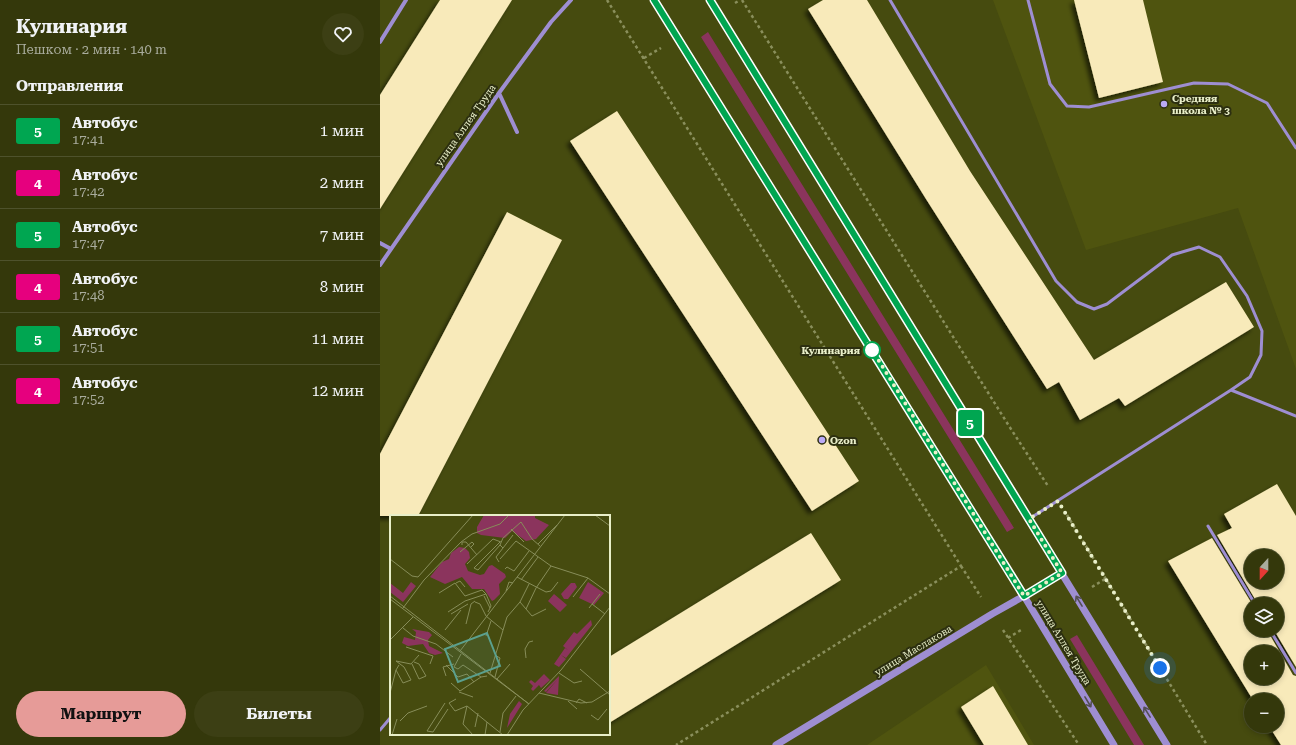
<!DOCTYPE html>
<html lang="ru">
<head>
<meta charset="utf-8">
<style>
  body { margin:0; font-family:"Roboto Serif",serif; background:#3c3f14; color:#f1f3f6; height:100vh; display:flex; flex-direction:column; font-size:15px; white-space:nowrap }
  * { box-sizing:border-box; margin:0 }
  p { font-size:13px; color:#a9ac9d }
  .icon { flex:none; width:22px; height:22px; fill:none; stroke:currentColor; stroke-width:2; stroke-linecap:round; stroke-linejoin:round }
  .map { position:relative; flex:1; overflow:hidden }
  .details { display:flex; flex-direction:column; background:#34380b; width:380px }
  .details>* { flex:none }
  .badge { padding:0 8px; border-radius:3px; font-size:14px; line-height:26px }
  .needle { width:26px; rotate:201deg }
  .tools { position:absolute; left:864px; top:549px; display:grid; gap:8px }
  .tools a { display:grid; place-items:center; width:40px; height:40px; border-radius:50%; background:#34380b; box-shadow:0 2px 6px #0003,0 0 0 1px #4e522c; font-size:20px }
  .you { position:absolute; width:20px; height:20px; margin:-10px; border:3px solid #fff; border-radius:50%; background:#1a73e8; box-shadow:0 0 0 6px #1a73e833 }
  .map>.badge { position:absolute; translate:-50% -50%; box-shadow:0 0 0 2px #fff }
  h2 { padding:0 16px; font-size:15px; line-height:36px }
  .round { display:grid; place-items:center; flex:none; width:42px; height:42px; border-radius:21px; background:#3c3f14 }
  .summary { display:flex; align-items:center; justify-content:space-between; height:68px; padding:0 16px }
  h1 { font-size:19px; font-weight:700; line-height:30px }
  .button { display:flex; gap:8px; margin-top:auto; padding:8px 16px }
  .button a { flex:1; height:46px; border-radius:24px; background:#e69b98; color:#111; font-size:16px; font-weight:700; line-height:46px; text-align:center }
  .button a+a { background:#3c3f14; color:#f1f3f6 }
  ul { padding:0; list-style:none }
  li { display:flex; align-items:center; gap:12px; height:52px; padding:0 16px; border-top:1px solid #4e522c }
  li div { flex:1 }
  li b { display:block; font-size:15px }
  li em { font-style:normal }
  li .badge { min-width:44px; font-weight:700; text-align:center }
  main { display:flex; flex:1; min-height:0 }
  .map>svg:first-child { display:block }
  .built { fill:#4f540f }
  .green { fill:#8b345d }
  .building { fill:#f8eaba; fill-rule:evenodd; filter:url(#shadow) }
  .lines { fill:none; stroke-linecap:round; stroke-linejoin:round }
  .path { stroke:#8a8f5c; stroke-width:2.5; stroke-dasharray:3 3; stroke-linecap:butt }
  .service { stroke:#9e8ed2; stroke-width:3 }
  .minor { stroke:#9e8ed2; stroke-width:4 }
  .tertiary { stroke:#9e8ed2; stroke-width:7 }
  .oneway { stroke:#545054 }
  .line-casing { stroke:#fff; stroke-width:9 }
  .line { stroke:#00a651; stroke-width:6 }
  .walk { stroke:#e9efc9; stroke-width:4; stroke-dasharray:0 7.2 }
  .poi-dot { fill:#bbaaf6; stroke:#2c2f10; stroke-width:1.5 }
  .stop-dot { fill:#fff; stroke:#00a651; stroke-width:2 }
  .labels { text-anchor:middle; stroke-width:4; stroke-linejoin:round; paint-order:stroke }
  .poi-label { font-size:10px; font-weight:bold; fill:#e9efc9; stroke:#2c2f10; text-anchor:start }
  .street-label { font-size:10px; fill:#e9efc9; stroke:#2c2f10 }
  .stop-label { font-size:10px; font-weight:bold; fill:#e9efc9; stroke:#2c2f10; text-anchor:end }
  .inset-road { fill:none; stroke:#878d59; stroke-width:1 }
  .view { fill:#5ba08e; fill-opacity:0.15; stroke:#5ba08e; stroke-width:2 }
  .inset-edge { fill:none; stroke:#e9efc9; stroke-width:2 }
</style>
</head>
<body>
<main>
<section class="details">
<div class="summary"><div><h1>Кулинария</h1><p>Пешком · 2 мин · 140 m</p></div><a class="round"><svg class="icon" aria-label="heart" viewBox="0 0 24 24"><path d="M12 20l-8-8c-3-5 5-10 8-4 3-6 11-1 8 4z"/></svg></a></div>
<h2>Отправления</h2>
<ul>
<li><span class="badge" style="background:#00a651;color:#fff">5</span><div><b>Автобус</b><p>17:41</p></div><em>1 мин</em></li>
<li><span class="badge" style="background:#e6007e;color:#fff">4</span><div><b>Автобус</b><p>17:42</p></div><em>2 мин</em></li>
<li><span class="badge" style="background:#00a651;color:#fff">5</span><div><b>Автобус</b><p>17:47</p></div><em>7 мин</em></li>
<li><span class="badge" style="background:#e6007e;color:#fff">4</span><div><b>Автобус</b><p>17:48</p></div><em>8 мин</em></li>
<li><span class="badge" style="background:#00a651;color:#fff">5</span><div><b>Автобус</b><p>17:51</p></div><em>11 мин</em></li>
<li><span class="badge" style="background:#e6007e;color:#fff">4</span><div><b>Автобус</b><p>17:52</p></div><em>12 мин</em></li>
</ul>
<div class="button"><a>Маршрут</a><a>Билеты</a></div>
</section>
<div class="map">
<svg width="916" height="745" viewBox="0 0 916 745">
  <defs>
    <filter id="shadow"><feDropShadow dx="-3.5" dy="3.5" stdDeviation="2" flood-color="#0009"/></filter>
  </defs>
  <rect width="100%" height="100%" fill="#464b0f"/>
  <path class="built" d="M 613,0 L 916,0 L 916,369 L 858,208 L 706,250 Z
    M 606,665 L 654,745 L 487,745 Z"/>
  <path class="green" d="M 328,32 L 634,528 L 627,532 L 321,37 Z
    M 697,635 L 764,745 L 754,745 L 690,639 Z"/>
  <path class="building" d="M 60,0 L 132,0 L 0,209 L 0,95 Z
    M 443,0 L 487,0 L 590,171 L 714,360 L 846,282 L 874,327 L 745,406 L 739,398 L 700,420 L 679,382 L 667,389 L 546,199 L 428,9 Z
    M 694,0 L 763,0 L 783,82 L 719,98 Z
    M 237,111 L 479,481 L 432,511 L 190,141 Z
    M 127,212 L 182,240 L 38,516 L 0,516 L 0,454 Z
    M 897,484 L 916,516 L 916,667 L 894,630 L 897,630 L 897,604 L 878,604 L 837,535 L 852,528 L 844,514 ZM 871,556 L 897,556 L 897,582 L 871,582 Z
    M 431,533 L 461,580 L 229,723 L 229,657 Z
    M 832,538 L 872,604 L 871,630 L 887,630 L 913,675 L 916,676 L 916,745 L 901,745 L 889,726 L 897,726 L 897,700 L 873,700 L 788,561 ZM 871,652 L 897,652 L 897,678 L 871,678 Z
    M 613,686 L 648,745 L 604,745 L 581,707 Z"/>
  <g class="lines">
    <path class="path" d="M 227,0 L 581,566 L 296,745
      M 362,0 L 629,426 L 668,486
      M 355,3 L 360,0
      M 264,58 L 281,48
      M 687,515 L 827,745
      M 581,566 L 601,597
      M 712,587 L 725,579
      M 623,630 L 699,745
      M 628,638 L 641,630"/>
    <path class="service" d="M 510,0 L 676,281 L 697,302 L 714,309 L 727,304 L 792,255 L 819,247 L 840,257 L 867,296 L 882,331 L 881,355 L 870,377 L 851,390 L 649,519
      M 648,0 L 670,84 L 687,106 L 709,107 L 814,83 L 848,84 L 887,103 L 916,148
      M 851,390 L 916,416
      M 828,526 L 875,604
      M 890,630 L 916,673
      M 0,730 L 11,717"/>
    <path class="minor" d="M 0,42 L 26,0
      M 119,93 L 137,132
      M 0,243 L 11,249
      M 0,265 L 119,93 L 171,22 L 191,0"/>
    <path class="tertiary" d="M 274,0 L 644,596 L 734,745
      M 330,0 L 787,745
      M 396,745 L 612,614 L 644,596 L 682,573"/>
  </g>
  <defs><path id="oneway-shaft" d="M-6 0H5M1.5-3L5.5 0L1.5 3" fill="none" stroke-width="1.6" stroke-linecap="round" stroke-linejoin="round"/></defs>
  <g class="oneway">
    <use href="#oneway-shaft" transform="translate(699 601) rotate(-121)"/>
    <use href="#oneway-shaft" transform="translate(708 702) rotate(59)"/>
    <use href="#oneway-shaft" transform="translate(767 712) rotate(-122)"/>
  </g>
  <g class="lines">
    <g class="line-casing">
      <path id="line" d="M 274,0 L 644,596 L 682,573 L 330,0"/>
    </g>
    <use href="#line" class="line"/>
    <path class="walk" d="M 492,350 L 488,343 L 644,596 L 682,573 L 649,519 L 678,501 L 780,668"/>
  </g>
  <g class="poi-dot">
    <circle cx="784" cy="104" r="4"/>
    <circle cx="442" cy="440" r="4"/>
  </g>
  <circle class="stop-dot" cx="492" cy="350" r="8"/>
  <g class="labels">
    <g class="poi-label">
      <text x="792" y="102">Средняя<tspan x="792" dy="12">школа № 3</tspan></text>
      <text x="450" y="444">Ozon</text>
    </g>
    <g class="street-label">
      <text transform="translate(85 125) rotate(-55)" y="4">улица Аллея Труда</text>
      <text transform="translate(684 642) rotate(59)" y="4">улица Аллея Труда</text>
      <text transform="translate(533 650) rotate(-31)" y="4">улица Маслакова</text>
    </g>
    <g class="stop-label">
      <text x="480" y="354">Кулинария</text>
    </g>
  </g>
  <g transform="translate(10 515)">
    <rect width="220" height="220" fill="#464b0f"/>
    <path d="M 94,0 L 145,0 L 145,3 L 159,10 L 146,24 L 136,26 L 122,16 L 115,23 L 91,20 L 87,18 L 87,12 ZM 69,32 L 75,33 L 79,37 L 80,43 L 75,49 L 78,56 L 90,60 L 94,59 L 99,51 L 102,50 L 115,59 L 116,62 L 109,69 L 110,79 L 104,85 L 102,86 L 94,74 L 82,74 L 72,62 L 55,69 L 40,62 L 52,47 L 59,44 L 61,38 ZM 21,67 L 26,71 L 13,87 L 0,77 L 0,68 L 13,78 ZM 198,67 L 214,78 L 204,90 L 189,83 ZM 181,68 L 185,68 L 187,72 L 178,84 L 174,84 L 171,79 ZM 164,79 L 177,90 L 170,97 L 158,86 ZM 201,105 L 202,110 L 176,143 L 171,140 L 176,144 L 169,152 L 164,149 L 175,133 L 178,135 L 173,131 L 184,117 L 187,119 ZM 22,114 L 39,117 L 42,120 L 38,125 L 39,131 L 53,138 L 45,140 L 39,138 L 33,129 L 18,131 L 12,128 L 14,122 L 25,125 L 26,117 ZM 154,159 L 160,165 L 151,173 L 149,170 L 143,176 L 141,174 L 143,171 L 139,167 L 141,165 L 145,168 ZM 169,161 L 168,180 L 156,178 L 168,164 L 156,177 L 154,176 ZM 129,186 L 132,189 L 117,213 L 120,199 Z" fill="#8b345d"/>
    <path class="inset-road" d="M 205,0 L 220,11M 121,14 L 134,27M 123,20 L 113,33 L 110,30 L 113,23 L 131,7 L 142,24 L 150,31M 110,27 L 84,53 L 88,55 L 110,30M 148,29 L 167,10M 72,30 L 72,27 L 76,27 L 87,40M 70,37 L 82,27 L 84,29 L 81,32M 0,44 L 22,61 L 28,62 L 83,0M 110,44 L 126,26 L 161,51 L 198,63 L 220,79M 109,47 L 106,42 L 113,33M 77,49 L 103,24 L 111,27M 115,54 L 117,52 L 124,56 L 139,36M 127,62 L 156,77 L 161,76 L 168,67M 131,65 L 148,42M 66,68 L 70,66 L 75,72M 116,76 L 119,67 L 123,68M 49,78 L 65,68 L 75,81 L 92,75 L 96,79 L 75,86 L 58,97M 96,79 L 101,91 L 98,97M 0,81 L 139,189M 94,81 L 100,93M 183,82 L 198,63M 0,84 L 139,189M 85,87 L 90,89 L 96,101 L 113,115M 130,87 L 142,101 L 156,94M 202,89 L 215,99M 13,93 L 34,65 L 71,27 L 82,19 L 110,9 L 119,0M 199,93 L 210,79M 136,94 L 146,73 L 161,51M 61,99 L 78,89M 76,109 L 81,89 L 85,86M 13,113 L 23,121 L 46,129 L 63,142M 55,115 L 71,95M 96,121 L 101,106M 0,125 L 23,102M 16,132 L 43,141 L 40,149M 70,136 L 175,0M 71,139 L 64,152 L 68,154 L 73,150 L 91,162M 136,143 L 135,134 L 139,127 L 143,126M 6,146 L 14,152 L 21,165 L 13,168 L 6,155 L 9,150M 6,146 L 21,149 L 29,140M 22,149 L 29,164 L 36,161 L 29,149 L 24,147M 56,150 L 68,162 L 77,159 L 84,167M 190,154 L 220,180M 100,158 L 117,102 L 130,87 L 139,69M 169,158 L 184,168 L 192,166M 56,161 L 53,152 L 64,149M 105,162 L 110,143 L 105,140M 107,164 L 120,149M 61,168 L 70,176 L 91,162 L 97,161M 69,177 L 83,182M 0,178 L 6,155M 149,178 L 191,188 L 202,187 L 220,176M 66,184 L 59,188 L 65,196 L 77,191 L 113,220M 178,186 L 187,194M 55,188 L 37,216 L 43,217 L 58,194M 186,188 L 189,184 L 197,188M 77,191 L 73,209 L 83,220M 201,200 L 208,205 L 217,194M 10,206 L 18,198 L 37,191M 85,212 L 88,198M 110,217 L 113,198 L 126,181M 2,220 L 7,204M 95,220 L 97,207M 117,220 L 133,195 L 171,155 L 220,92"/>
    <path class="view" d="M 97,118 L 110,151 L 68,167 L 55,134 Z"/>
    <rect width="220" height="220" class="inset-edge"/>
  </g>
</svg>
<div class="tools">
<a><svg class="needle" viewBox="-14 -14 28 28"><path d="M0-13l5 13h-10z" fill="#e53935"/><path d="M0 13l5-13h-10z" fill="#a9ac9d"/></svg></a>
<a><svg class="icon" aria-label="layers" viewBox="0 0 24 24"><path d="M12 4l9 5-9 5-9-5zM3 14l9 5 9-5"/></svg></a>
<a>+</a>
<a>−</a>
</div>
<div class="you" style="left:780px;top:668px"></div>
<b class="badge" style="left:590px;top:423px;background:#00a651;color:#fff">5</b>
</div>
</main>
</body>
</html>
